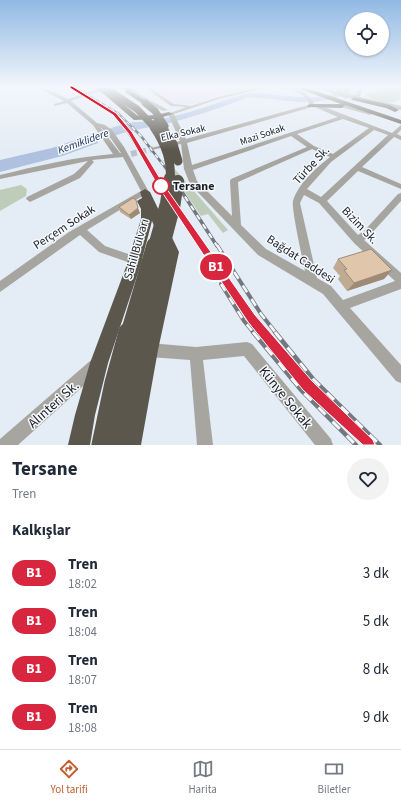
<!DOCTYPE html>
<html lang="tr">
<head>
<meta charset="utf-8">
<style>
  body { margin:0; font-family:"Source Sans 3",sans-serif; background:#f2f2f3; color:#1f2937; height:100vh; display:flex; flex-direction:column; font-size:15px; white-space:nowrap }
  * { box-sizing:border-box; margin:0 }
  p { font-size:13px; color:#747a83 }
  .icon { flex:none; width:22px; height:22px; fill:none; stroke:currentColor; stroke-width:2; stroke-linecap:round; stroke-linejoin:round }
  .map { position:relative; height:445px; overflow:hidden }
  .drawer { display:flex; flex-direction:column; background:#fff; flex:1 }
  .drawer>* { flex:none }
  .badge { padding:0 8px; border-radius:13px; font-size:14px; line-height:26px }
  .fabs { position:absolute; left:345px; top:12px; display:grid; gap:8px }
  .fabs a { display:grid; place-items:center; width:44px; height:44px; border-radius:50%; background:#fff; box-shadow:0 1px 3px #0004; font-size:20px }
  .map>.badge { position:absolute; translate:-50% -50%; box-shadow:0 0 0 2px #fff }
  h2 { padding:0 12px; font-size:15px; line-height:36px }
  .round { display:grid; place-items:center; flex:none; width:42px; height:42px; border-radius:21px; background:#f2f2f3 }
  .head { display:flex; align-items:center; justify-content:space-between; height:68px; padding:0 12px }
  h1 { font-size:19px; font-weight:700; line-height:30px }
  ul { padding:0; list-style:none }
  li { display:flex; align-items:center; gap:12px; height:48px; padding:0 12px }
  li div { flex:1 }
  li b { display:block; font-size:15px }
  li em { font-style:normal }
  li .badge { min-width:44px; font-weight:700; text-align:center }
  .dock { display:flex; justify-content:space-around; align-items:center; height:56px; border-top:1px solid #e0e1e3; background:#fff; font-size:11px; color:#747a83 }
  .dock a { display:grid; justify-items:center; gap:2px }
  .dock .on { color:#c25d2d }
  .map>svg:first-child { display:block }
  .commercial { fill:#e8dcf0 }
  .green { fill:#becdba }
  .water { fill:#afc1df }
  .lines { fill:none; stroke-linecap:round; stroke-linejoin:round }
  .river { fill:#afc1df; fill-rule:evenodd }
  .minor-tunnel { stroke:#bcc3cc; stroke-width:6; stroke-dasharray:6 3.5; stroke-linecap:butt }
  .minor { fill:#a7a5a0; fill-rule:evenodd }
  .highway { fill:#5b574d; fill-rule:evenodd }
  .rail-far4-casing { stroke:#73787f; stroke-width:2 }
  .rail-far3-casing { stroke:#73787f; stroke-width:2.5 }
  .rail-far2-casing { stroke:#73787f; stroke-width:3.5 }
  .rail-far1-casing { stroke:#73787f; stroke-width:4 }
  .rail-casing { stroke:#73787f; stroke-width:4.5 }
  .rail-far4 { stroke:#f5f9fd; stroke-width:1; stroke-dasharray:3.5; stroke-linecap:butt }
  .rail-far3 { stroke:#f5f9fd; stroke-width:1.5; stroke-dasharray:4.5; stroke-linecap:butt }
  .rail-far2 { stroke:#f5f9fd; stroke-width:2; stroke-dasharray:5.5; stroke-linecap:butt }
  .rail-far1 { stroke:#f5f9fd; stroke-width:2.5; stroke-dasharray:8; stroke-linecap:butt }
  .rail { stroke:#f5f9fd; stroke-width:3; stroke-dasharray:10; stroke-linecap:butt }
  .highway-bridge-far4 { stroke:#5b574d; stroke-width:7 }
  .highway-bridge-far3 { stroke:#5b574d; stroke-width:9 }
  .highway-bridge-far2 { stroke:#5b574d; stroke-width:12 }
  .highway-bridge-far1 { stroke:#5b574d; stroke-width:15 }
  .highway-bridge { stroke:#5b574d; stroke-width:19 }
  .wall { fill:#c1aa92 }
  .shaded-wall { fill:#9d8b77 }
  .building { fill:#e0c6aa; stroke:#9d8b77 }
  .line { fill:#d7263d; stroke:#fff }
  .stop-dot { fill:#fff; stroke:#d7263d; stroke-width:2 }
  .labels { text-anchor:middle; stroke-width:3; stroke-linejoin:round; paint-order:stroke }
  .far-street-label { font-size:10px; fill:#1b1e22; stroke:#f5f9fd }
  .far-water-label { font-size:11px; font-style:italic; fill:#182e56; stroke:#f5f9fd }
  .street-label { font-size:12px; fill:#1b1e22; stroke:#f5f9fd }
  .stop-label { font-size:12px; font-weight:bold; fill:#1b1e22; stroke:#f5f9fd; text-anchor:start }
  .near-street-label { font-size:14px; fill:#1b1e22; stroke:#f5f9fd }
</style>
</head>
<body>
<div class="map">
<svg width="401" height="445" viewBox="0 0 401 445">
  <rect width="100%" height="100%" fill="#e4ecf6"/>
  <path class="commercial" d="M 150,87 L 254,87 L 220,95 L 194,104 L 182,105 L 173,102 Z"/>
  <path class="green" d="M 388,87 L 401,87 L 400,99 C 390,106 374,101 365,94 L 384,90 Z
    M 166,159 L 228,230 L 223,233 L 208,214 L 201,216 L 163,160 Z
    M 21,185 L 27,189 L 26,196 L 0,211 L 0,190 Z"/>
  <path class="water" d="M 134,122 L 145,123 L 148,127 L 123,133 L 98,141 L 98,143 L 62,156 L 0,172 L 0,160 L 52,148 L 117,126 Z"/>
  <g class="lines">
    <path class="river" d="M 344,87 L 350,87 L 350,93 C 330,101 311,104 289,101 C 275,100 261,97 246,98 C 228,105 138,138 125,126 C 129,122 153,121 161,119 C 190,114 217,102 245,94 C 281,91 307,105 344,91 Z"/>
    <path class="minor-tunnel" d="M 131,154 L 153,149"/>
    <path class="minor" d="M 36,87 L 42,87 L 68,99 L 104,87 L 111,87 L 71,101 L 97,123 L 105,125 L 112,130 L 124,147 L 149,192 L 87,230 L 105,246 L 143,259 L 144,262 L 143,265 L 139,266 L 99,252 L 80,235 L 0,292 L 0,281 L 69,232 L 141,191 L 123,157 L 92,160 L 94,162 L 93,163 L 80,178 L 30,202 L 26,199 L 27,197 L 74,174 L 88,161 L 0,179 L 0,175 C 37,166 75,157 113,154 L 93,125 L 67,103 L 54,106 L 54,104 L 64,101 ZM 100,127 L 107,133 L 121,153 L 120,153 Z
      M 127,87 L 132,87 L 139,94 L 168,110 L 163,111 L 135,96 Z
      M 144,87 L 149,87 L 174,104 L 191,106 L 218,97 L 259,87 L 268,87 L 219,99 L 174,114 L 186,139 L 308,105 L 309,102 L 301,94 L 283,87 C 296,87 306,92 314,102 L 312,107 L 187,143 L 192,165 L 338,117 L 317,108 L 317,106 L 319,105 L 392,133 L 401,125 L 401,130 L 397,134 L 401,136 L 401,140 L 394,137 L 362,167 L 401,184 L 401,189 L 358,171 L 327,201 L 358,235 L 364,231 L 398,194 L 401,193 L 401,201 L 370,235 L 364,240 L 401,273 L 401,289 L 350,308 L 401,365 L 401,383 L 396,381 L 323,294 L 258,255 L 190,184 L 184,169 L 181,144 L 151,150 L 151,148 L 180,141 L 168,114 L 186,107 L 171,106 ZM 343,119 L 369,128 L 333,154 L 314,146 L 297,134 ZM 374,130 L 388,135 L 321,197 L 307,189 L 331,162 ZM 291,136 L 307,147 L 231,179 L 230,181 L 232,216 L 197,181 L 193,170 ZM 312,149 L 330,157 C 315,169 298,184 293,201 C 291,208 303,261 305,271 L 266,249 L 241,225 L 238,182 ZM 304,195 L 319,203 L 354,243 L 395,281 L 343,300 L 331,286 L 317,278 L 300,203 Z
      M 316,87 L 323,87 L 336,92 L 338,87 L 342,87 L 341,91 L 347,94 L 356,95 L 358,89 L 362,89 L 360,97 L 401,106 L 401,110 L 352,98 L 345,98 Z
      M 343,104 L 372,112 L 373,113 L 370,115 L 341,107 L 340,106 Z
      M 247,342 L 252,344 L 331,439 L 333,445 L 315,445 L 244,356 L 203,360 L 213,445 L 197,445 L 190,360 L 149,357 L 144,355 L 142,350 L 144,345 L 149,343 L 196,347 Z
      M 95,359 L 100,361 L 102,366 L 100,371 L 18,445 L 0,445 L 0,439 L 90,361 Z"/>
    <path class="highway" d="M 93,87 L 101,87 L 116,96 L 116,98 L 138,116 L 156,115 L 169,112 L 173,114 L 156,119 L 134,120 L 105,95 Z
      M 124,87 L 130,87 L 131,91 L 147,102 L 147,104 L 143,104 L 126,93 Z
      M 294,87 L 304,87 L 401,120 L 401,124 L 345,105 L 342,108 L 308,107 L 307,106 L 310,104 L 341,104 Z
      M 354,97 L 390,105 L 399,110 L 395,112 L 386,108 L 352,100 L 351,99 Z
      M 145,189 L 150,192 L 179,252 L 158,350 L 141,445 L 119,445 L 140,350 L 165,252 L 152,221 L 140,267 L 108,363 L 95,415 L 90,445 L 68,445 L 75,415 L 90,363 L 126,267 L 141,219 L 141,209 L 137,201 L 142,198 L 140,192 Z"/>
    <g class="rail-far4-casing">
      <path id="rail-far4" d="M 75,87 L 118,113 L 133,128
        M 124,125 L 126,128"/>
    </g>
    <g class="rail-far3-casing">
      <path id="rail-far3" d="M 125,127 L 157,179
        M 132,127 L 141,136 L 174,179"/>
    </g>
    <g class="rail-far2-casing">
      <path id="rail-far2" d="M 157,178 L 202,246
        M 173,178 L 217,246"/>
    </g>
    <g class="rail-far1-casing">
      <path id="rail-far1" d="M 201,245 L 251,318 L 264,333
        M 217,245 L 261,314 L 276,333
        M 221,284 L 244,321 L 254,333"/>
    </g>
    <g class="rail-casing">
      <path id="rail" d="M 253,332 L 302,391 L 356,445
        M 263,332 L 308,385 L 368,445
        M 275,332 L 313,379 L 380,445"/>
    </g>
    <use href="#rail-far4" class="rail-far4"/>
    <use href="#rail-far3" class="rail-far3"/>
    <use href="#rail-far2" class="rail-far2"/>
    <use href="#rail-far1" class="rail-far1"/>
    <use href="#rail" class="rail"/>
    <path class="highway-bridge-far4" d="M 104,87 L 137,109 L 155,128
      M 145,103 L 155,111 L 165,126
      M 157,121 L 163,128"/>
    <path class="highway-bridge-far3" d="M 154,127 C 165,143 172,160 170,179
      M 162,127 L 173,144 L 178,161"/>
    <path class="highway-bridge-far2" d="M 154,246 L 166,203 L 170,178
      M 164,246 L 174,208 L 178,181"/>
    <path class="highway-bridge-far1" d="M 128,333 L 154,245
      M 142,333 L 164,245"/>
    <path class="highway-bridge" d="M 101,445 L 114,383 L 128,332
      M 120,445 L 127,398 L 142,332"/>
  </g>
  <path class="wall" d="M 119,207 L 140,213 L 131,219 L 120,212 Z
    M 338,259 L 392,270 L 384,279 L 347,291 L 338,279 L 340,276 L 333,268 Z"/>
  <path class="shaded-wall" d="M 138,208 L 140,213 L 131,219 L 129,215 Z
    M 392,270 L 384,279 L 347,291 L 354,283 Z"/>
  <path class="building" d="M 133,198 L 136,200 L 138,208 L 129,215 L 119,207 Z
    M 371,249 L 392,270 L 354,283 L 344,270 L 347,269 L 338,259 Z"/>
  <linearGradient id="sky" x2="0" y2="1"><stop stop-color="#91b9e4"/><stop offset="0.58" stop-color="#f3f6fb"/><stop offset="1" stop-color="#f3f6fb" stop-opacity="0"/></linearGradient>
  <rect width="401" height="150" fill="url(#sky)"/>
  <path class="line" d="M 70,86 L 72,86 L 116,113 L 132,132 L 164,185 L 255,315 L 312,381 L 373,440 L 375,445 L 363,445 L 303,390 L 248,322 L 158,186 L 128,133 L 113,115 L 70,88 Z"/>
  <circle class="stop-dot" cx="161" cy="186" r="8"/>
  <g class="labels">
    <g class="far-street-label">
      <text transform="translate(183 132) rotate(-13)" y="4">Elka Sokak</text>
      <text transform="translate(262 134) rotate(-19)" y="4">Mazi Sokak</text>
    </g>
    <g class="far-water-label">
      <text transform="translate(83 141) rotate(-20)" y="4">Kemiklidere</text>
    </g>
    <g class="street-label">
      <text transform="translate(311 165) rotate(-47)" y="4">Türbe Sk.</text>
      <text transform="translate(360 225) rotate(46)" y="4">Bizim Sk.</text>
      <text transform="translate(64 227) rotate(-33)" y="4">Perçem Sokak</text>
      <text transform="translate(136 249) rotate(-74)" y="4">Sahil Bulvarı</text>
      <text transform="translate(301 259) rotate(33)" y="4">Bağdat Caddesi</text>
    </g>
    <g class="stop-label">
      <text x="173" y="190">Tersane</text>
    </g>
    <g class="near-street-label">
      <text transform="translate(286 397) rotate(51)" y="5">Künye Sokak</text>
      <text transform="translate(53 404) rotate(-42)" y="5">Alınteri Sk.</text>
    </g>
  </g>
</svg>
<div class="fabs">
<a><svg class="icon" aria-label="locate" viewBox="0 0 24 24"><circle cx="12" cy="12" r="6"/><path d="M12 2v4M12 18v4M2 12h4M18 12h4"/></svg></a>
</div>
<b class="badge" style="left:216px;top:267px;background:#d7263d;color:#fff">B1</b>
</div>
<section class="drawer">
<div class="head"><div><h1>Tersane</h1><p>Tren</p></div><a class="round"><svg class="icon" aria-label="heart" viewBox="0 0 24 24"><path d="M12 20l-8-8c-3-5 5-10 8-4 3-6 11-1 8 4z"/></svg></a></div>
<h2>Kalkışlar</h2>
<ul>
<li><span class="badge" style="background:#d7263d;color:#fff">B1</span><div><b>Tren</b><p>18:02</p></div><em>3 dk</em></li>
<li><span class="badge" style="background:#d7263d;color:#fff">B1</span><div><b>Tren</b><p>18:04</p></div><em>5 dk</em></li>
<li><span class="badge" style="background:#d7263d;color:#fff">B1</span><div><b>Tren</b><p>18:07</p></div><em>8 dk</em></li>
<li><span class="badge" style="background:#d7263d;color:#fff">B1</span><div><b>Tren</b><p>18:08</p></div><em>9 dk</em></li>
</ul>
</section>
<nav class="dock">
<a class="on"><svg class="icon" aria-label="directions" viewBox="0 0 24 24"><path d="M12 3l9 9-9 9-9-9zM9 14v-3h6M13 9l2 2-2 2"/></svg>Yol tarifi</a>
<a><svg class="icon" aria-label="map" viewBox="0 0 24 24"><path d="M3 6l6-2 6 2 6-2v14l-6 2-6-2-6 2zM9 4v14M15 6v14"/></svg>Harita</a>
<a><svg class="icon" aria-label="tickets" viewBox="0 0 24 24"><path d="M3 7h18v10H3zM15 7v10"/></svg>Biletler</a>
</nav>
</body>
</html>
